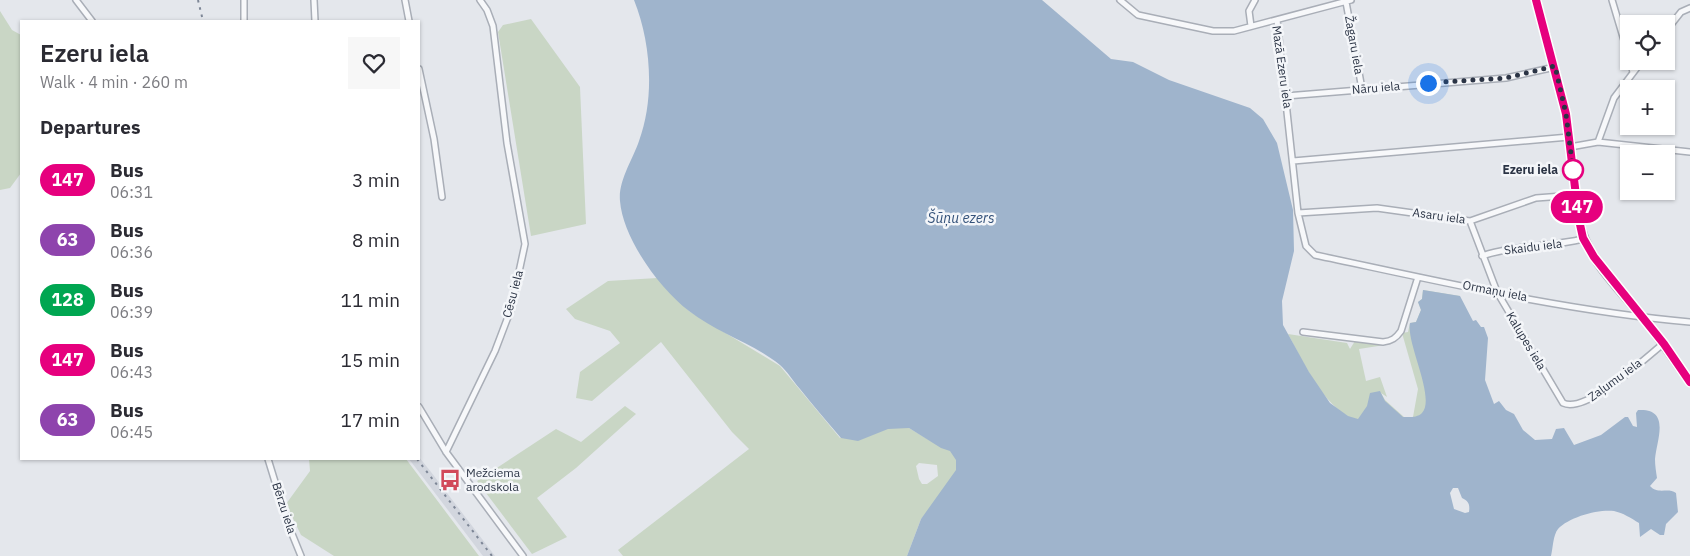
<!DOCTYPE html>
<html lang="en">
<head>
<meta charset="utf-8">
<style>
  body { margin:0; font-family:"IBM Plex Sans",sans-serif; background:#f7f7f7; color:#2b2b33; height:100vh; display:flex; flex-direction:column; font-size:19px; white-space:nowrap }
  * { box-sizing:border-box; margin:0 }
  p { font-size:16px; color:#7c7c81 }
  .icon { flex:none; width:28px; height:28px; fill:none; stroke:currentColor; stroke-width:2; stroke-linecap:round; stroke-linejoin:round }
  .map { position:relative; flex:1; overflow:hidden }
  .side { position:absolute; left:20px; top:20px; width:400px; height:440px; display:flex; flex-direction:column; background:#fff; border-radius:0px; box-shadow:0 1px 4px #0004 }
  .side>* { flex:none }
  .badge { padding:0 10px; border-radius:16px; font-size:18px; line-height:32px }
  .tools { position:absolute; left:1620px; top:15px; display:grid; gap:10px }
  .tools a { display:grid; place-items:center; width:55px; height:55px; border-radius:0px; background:#fff; box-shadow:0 1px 4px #0004; font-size:25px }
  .you { position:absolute; width:25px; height:25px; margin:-12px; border:4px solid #fff; border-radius:50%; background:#1a73e8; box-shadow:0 0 0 8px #1a73e833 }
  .map>.badge { position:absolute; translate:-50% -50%; box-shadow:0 0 0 2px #fff }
  h2 { padding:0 20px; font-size:19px; line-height:45px }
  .round { display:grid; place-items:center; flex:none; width:52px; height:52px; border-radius:0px; background:#f7f7f7 }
  .overview { display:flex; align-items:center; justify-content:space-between; height:85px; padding:0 20px }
  h1 { font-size:24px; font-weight:600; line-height:38px }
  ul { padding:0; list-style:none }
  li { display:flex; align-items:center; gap:15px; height:60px; padding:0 20px }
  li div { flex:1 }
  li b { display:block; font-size:19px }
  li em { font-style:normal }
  li .badge { min-width:55px; font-weight:700; text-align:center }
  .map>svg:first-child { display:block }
  .built { fill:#d2d6de }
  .green { fill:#c9d6c5; fill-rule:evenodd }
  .water { fill:#9fb4cc; fill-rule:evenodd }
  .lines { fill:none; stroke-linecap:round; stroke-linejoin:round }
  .street-casing { stroke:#a9aeb7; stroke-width:8 }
  .secondary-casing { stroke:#a9aeb7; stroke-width:10 }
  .street { stroke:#f7f8fa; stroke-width:5 }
  .secondary { stroke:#fff; stroke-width:8 }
  .rail { stroke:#7d8696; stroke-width:2; stroke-dasharray:2.5 5; stroke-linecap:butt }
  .line-casing { stroke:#fff; stroke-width:11 }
  .line { stroke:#e6007e; stroke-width:8 }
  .walk { stroke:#2b3445; stroke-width:5; stroke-dasharray:0 9 }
  .stop-dot { fill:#fff; stroke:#e6007e; stroke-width:2.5 }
  .labels { text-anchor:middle; stroke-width:5; stroke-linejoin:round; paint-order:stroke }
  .street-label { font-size:12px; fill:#2b3445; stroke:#f4f6f9 }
  .stop-label { font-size:12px; font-weight:bold; fill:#2b3445; stroke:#f4f6f9; text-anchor:end }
  .poi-label { font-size:12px; fill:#2b3445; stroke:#f4f6f9; text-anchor:start }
  .water-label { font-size:14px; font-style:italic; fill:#34527a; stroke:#f4f6f9 }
</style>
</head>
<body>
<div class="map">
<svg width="1690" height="556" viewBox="0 0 1690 556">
  <rect width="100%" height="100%" fill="#e4e7ec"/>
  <path class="built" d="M 419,457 L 431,472 L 495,556 L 483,556 L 409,459 Z"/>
  <path class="green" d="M 0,11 L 12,30 L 21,35 L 21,173 L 10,188 L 0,190 Z
    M 531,19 L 580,87 L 586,224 L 531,236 L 498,32 L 503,25 Z
    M 657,278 L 689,311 L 780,366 L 840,438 L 868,427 L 909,428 L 929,440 L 956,448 L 957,479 L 921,519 L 907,556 L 623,556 L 618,550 L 749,449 L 732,432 L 661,342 L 592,401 L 576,398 L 580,372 L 620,343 L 610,331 L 575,319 L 566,309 L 608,281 ZM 919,463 L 937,465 L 938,476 L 927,484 L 922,484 L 919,479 L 916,466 Z
    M 1423,290 L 1460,296 L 1438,419 L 1354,420 C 1321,403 1305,365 1288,334 L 1347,343 L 1350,349 L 1355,341 L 1391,344 L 1359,349 L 1366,381 L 1380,377 L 1387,397 L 1381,393 L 1385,400 L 1404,417 L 1413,417 L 1418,389 L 1402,333 L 1408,332 L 1410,323 L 1416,322 L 1421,310 L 1418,302 L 1422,299 Z
    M 625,406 L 636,414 L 576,468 L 537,498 L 567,537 L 532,554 L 477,481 L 556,429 L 581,442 Z
    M 309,459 L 406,459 L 479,556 L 334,556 L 301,535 L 286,504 L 310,471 Z"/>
  <path class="water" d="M 634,0 L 1042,0 L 1111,59 L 1133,62 L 1169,80 L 1250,108 L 1263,119 L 1277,143 L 1293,210 L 1294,251 L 1282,301 L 1283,325 L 1309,372 L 1330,403 L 1348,416 L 1358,419 L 1367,406 L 1370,393 L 1380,391 L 1385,401 L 1403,417 C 1409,417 1417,418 1422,413 C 1436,398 1406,343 1410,323 L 1416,322 L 1421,310 L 1418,302 L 1422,299 L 1423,290 L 1460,296 L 1473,321 L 1476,320 L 1481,327 L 1484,327 L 1488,338 L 1485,380 L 1494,404 L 1499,401 L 1506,410 L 1514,414 L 1523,430 L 1535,440 L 1552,439 L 1556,429 L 1564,428 L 1574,445 L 1601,435 L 1625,417 L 1628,417 L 1633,426 L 1637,427 L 1636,413 L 1638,410 C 1671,408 1657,439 1655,459 C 1655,465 1656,472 1657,478 L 1650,486 C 1658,495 1668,487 1676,493 L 1678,512 L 1666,524 L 1664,535 L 1660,535 L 1651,529 L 1640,537 L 1639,523 C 1631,518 1623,513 1614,511 C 1598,509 1569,517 1558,529 C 1553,535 1553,548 1551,556 L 907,556 L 921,519 L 956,470 L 956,460 L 950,451 L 941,448 L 909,428 L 888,429 L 858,441 L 841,438 C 827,422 813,405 800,389 C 793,381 787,371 780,365 C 753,343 717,333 689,311 C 660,289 623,239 620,201 C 618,181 633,159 639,141 C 655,98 651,42 634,0 ZM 1453,488 L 1458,488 L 1462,498 C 1469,501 1470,505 1469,512 L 1465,513 L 1454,509 L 1450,493 Z"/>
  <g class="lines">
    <g class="street-casing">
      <path id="street" d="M 76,0 L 92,21
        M 244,0 L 244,21
        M 314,0 L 315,21
        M 405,0 L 409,21
        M 1120,0 L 1138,15 L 1213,31 L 1234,31 L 1351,0
        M 1612,0 L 1629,57
        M 1346,2 L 1362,89
        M 1277,20 L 1298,213 L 1306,246 L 1315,255 C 1438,281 1565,311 1690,322
        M 1251,26 L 1249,11 L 1255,0
        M 1666,31 L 1681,12 L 1690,8
        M 1630,61 L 1633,72
        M 419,69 L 434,139 L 442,197
        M 1286,96 L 1506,78 L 1555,67
        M 1598,142 L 1614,98 L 1642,61
        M 1570,147 L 1598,142 L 1690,152
        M 1293,161 L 1569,137
        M 1298,213 L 1377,208 L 1470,221 L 1536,198 L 1576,195
        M 1470,221 L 1497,292 L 1563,403 C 1586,414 1644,359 1663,344
        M 1482,256 C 1514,245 1550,247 1583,239
        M 1303,332 L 1383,342 C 1392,341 1396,338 1401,331 L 1418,277
        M 419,407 L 446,452 L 523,556
        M 446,452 L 495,351 L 511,309 L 525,244 L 507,143 L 493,26 L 487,10 L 480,0
        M 268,459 L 288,524 L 301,556"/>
    </g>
    <g class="secondary-casing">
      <path id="secondary" d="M 1536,0 L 1566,114 L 1579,220 C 1586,259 1620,289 1644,319 C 1660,339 1675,361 1690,382"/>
    </g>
    <use href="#street" class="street"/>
    <use href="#secondary" class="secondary"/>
    <path class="rail" d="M 198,0 L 203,21
      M 417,459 L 492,556"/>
  </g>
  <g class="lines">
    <g class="line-casing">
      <path id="line" d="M 1536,0 L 1566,114 L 1579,220 L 1583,238 L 1594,257 L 1664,344 L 1690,382"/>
    </g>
    <use href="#line" class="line"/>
    <path class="walk" d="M 1428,83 L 1506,78 L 1555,66 L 1566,114 L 1573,170"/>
  </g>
  <defs>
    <g id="bus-bare" transform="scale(1.725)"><path d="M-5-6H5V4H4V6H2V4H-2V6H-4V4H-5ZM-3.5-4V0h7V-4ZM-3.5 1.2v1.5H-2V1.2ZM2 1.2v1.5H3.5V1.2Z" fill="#d1495b" stroke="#f4f6f9" stroke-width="2.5" paint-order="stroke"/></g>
  </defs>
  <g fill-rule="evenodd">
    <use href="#bus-bare" x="450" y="480"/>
  </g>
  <circle class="stop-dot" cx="1573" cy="170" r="10"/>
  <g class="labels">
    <g class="street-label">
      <text transform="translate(1354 45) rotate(80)" y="4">Žagaru iela</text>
      <text transform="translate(1282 67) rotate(82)" y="4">Mazā Ezeru iela</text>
      <text transform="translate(1376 88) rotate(-5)" y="4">Nāru iela</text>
      <text transform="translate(1439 216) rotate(8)" y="4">Asaru iela</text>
      <text transform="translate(1533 247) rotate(-7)" y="4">Skaidu iela</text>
      <text transform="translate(1495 291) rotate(11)" y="4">Ormaņu iela</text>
      <text transform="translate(513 294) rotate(-75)" y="4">Cēsu iela</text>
      <text transform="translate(1526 341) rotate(59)" y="4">Kalupes iela</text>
      <text transform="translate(1615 380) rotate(-36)" y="4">Zaļumu iela</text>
      <text transform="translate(284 508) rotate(72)" y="4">Bērzu iela</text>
    </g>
    <g class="stop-label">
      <text x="1558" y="174">Ezeru iela</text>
    </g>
    <g class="poi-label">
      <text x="466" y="477">Mežciema<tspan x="466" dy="14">arodskola</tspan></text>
    </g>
    <g class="water-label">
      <text x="961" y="223">Šūņu ezers</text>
    </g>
  </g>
</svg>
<div class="tools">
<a><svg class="icon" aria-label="locate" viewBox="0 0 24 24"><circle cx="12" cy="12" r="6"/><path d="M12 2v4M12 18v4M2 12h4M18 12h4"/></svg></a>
<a>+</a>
<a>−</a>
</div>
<div class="you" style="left:1428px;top:83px"></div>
<b class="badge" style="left:1577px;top:207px;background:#e6007e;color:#fff">147</b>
<section class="side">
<div class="overview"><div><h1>Ezeru iela</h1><p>Walk · 4 min · 260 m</p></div><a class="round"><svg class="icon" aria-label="heart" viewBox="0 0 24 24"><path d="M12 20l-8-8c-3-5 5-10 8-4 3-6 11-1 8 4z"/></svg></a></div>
<h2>Departures</h2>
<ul>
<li><span class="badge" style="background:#e6007e;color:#fff">147</span><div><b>Bus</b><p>06:31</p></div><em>3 min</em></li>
<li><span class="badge" style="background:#8e44ad;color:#fff">63</span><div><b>Bus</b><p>06:36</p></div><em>8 min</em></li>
<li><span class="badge" style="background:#00a651;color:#fff">128</span><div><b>Bus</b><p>06:39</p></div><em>11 min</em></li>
<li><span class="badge" style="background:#e6007e;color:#fff">147</span><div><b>Bus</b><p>06:43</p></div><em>15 min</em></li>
<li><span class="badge" style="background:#8e44ad;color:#fff">63</span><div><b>Bus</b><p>06:45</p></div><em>17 min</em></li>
</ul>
</section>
</div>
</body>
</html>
